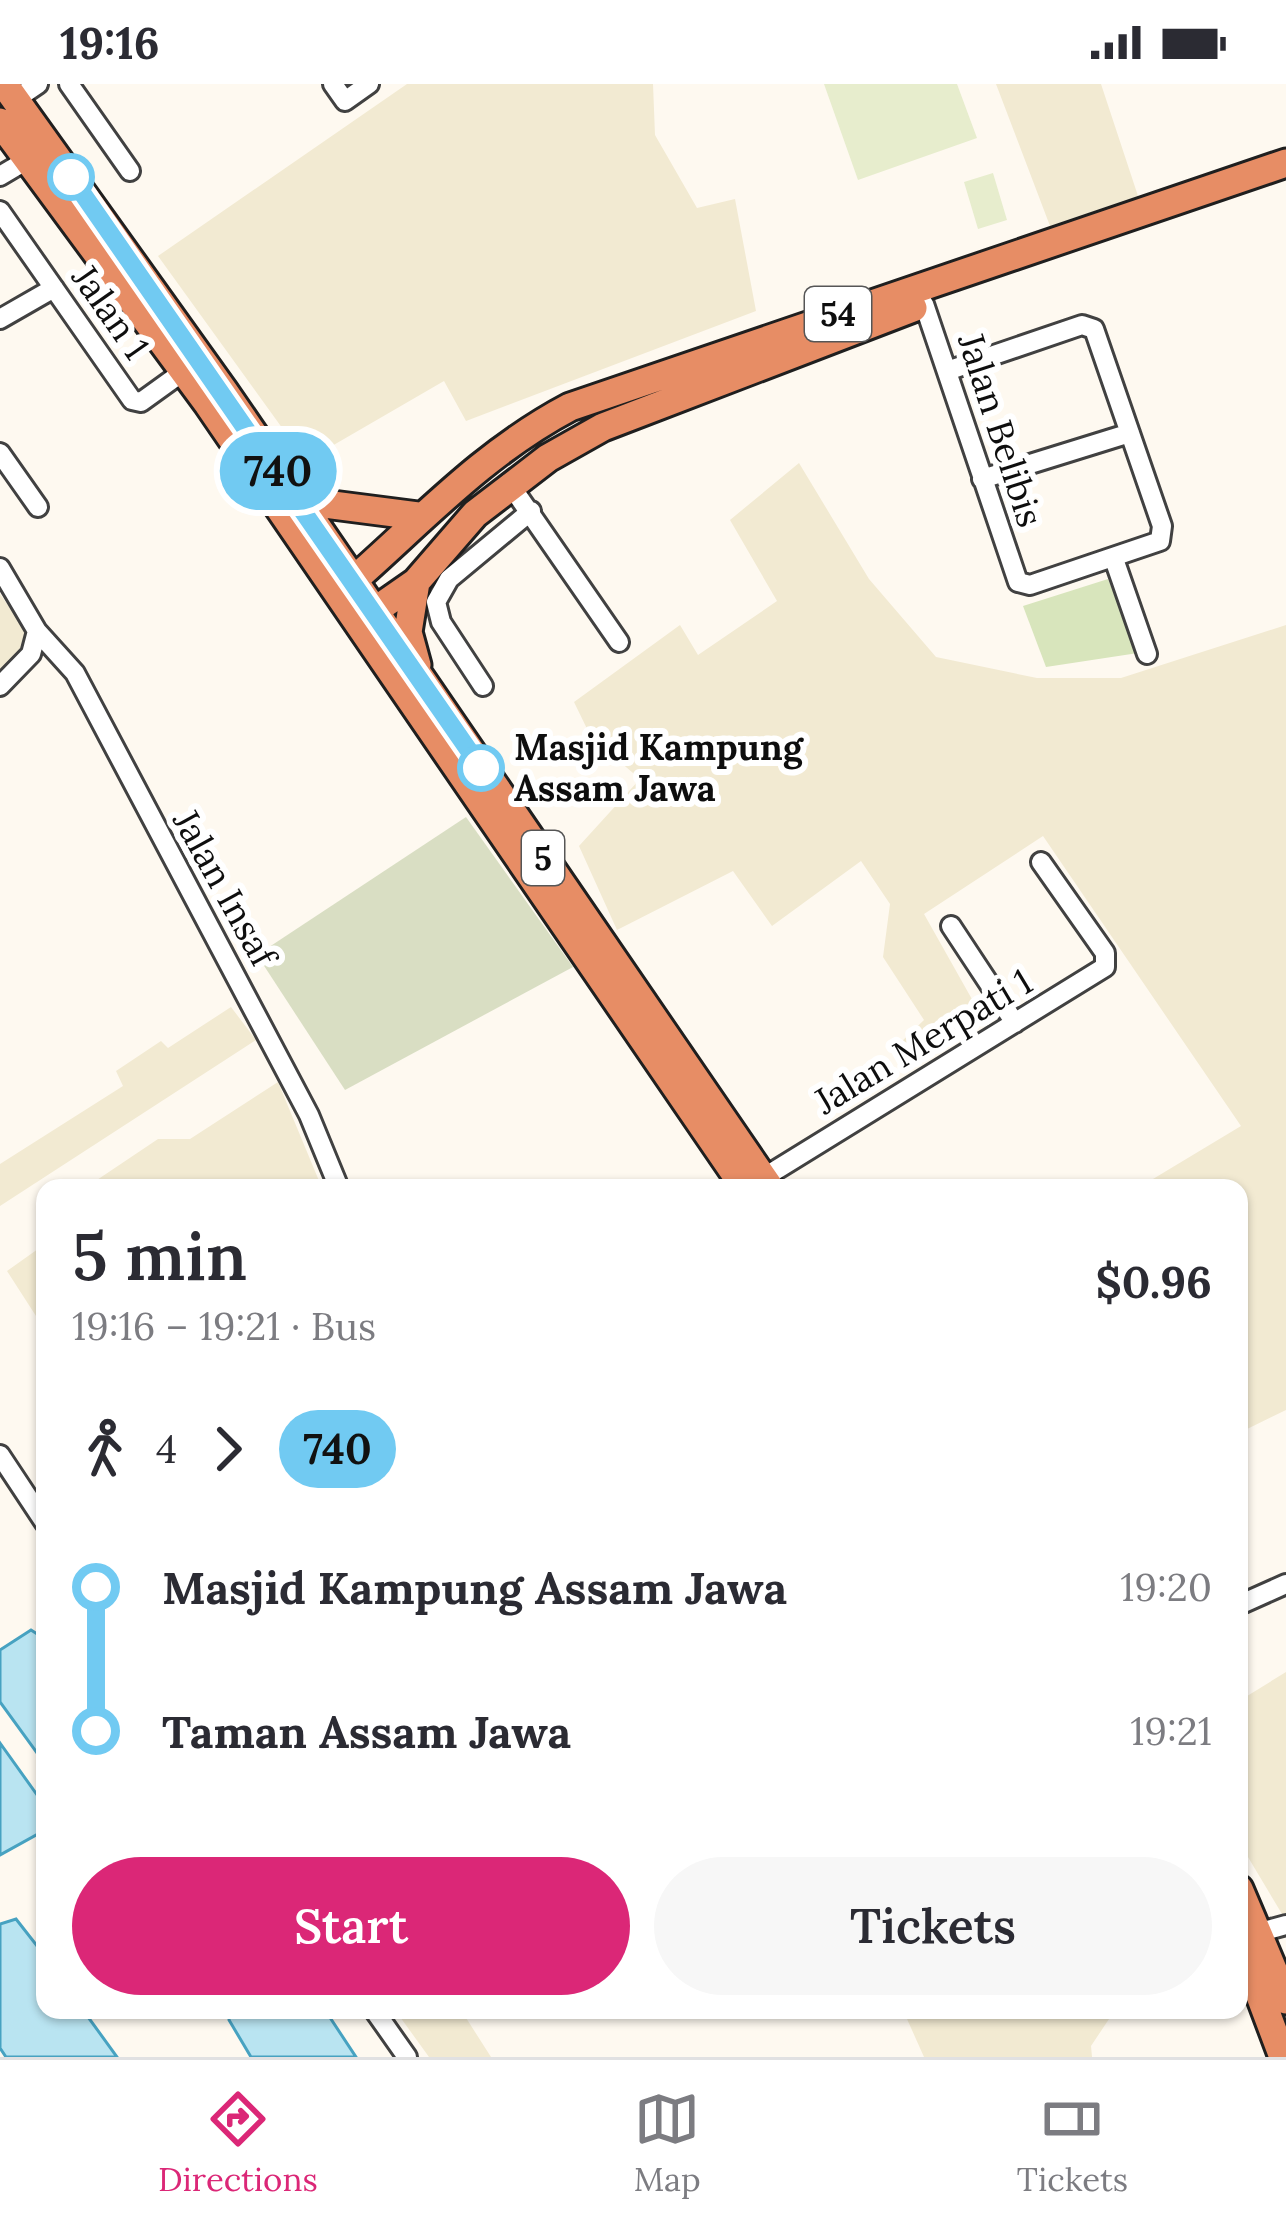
<!DOCTYPE html>
<html lang="en">
<head>
<meta charset="utf-8">
<style>
  body { margin:0; font-family:Lora,serif; background:#f7f7f7; color:#2b2b33; height:100vh; display:flex; flex-direction:column; font-size:45px; white-space:nowrap }
  * { box-sizing:border-box; margin:0 }
  p { font-size:39px; color:#7c7c81 }
  .icon { flex:none; width:66px; height:66px; fill:none; stroke:currentColor; stroke-width:2; stroke-linecap:round; stroke-linejoin:round }
  .map { position:relative; flex:1; overflow:hidden }
  .panel { position:absolute; left:36px; top:1095px; width:1212px; height:840px; display:flex; flex-direction:column; background:#fff; border-radius:24px; box-shadow:0 3px 9px #0004 }
  .panel>* { flex:none }
  .badge { padding:0 24px; border-radius:39px; font-size:42px; line-height:78px }
  .map>.badge { position:absolute; translate:-50% -50%; box-shadow:0 0 0 6px #fff }
  .legs { display:flex; align-items:center; gap:18px; height:132px; padding:0 36px; font-size:39px }
  .legs p { margin-inline-start:auto }
  .summary { display:flex; align-items:center; justify-content:space-between; height:204px; padding:0 36px }
  h1 { font-size:66px; font-weight:600; line-height:90px }
  .action { display:flex; gap:24px; margin-top:auto; padding:24px 36px }
  .action a { flex:1; height:138px; border-radius:72px; background:#db2777; color:#fff; font-size:48px; font-weight:600; line-height:138px; text-align:center }
  .action a+a { background:#f7f7f7; color:#2b2b33 }
  ul { padding:0 36px; list-style:none }
  li { display:flex; align-items:center; gap:42px; height:144px; font-size:45px }
  li i { display:grid; place-items:center; width:18px; height:100%; margin:0 15px; background:currentColor }
  li i::after { content:''; width:30px; height:30px; margin:-15px; border:9px solid; border-radius:50%; background:#fff }
  li p { margin-inline-start:auto }
  li:first-child i { background:linear-gradient(#0000 50%,currentColor 0) }
  li:last-child i { background:linear-gradient(currentColor 50%,#0000 0) }
  .status { display:flex; justify-content:space-between; align-items:center; height:84px; padding:0 60px; background:#fff; direction:ltr }
  .status svg { height:33px; fill:currentColor }
  .menu { display:flex; justify-content:space-around; align-items:center; height:168px; border-top:3px solid #e1e1e2; background:#fff; font-size:33px; color:#7c7c81 }
  .menu a { display:grid; justify-items:center; gap:6px }
  .menu .on { color:#db2777 }
  .map>svg:first-child { display:block }
  .farmland { fill:#f2ead2 }
  .green { fill:#d8e5bc }
  .cemetery { fill:#d9dec3 }
  .pitch { fill:#e7edcd }
  .water { fill:#b9e4f1; stroke:#47a2c1; stroke-width:3 }
  .lines { fill:none; stroke-linecap:round; stroke-linejoin:round }
  .minor-casing { stroke:#414141; stroke-width:24 }
  .highway-casing { stroke:#1f1f1f; stroke-width:33 }
  .minor { stroke:#fff; stroke-width:18 }
  .highway { stroke:#e78d65; stroke-width:27 }
  .line-1-casing { stroke:#fff; stroke-width:27 }
  .line-1 { stroke:#71caf2; stroke-width:18 }
  .stop-1-dot { fill:#fff; stroke:#71caf2; stroke-width:6 }
  .labels { text-anchor:middle; stroke-width:12; stroke-linejoin:round; paint-order:stroke }
  .shield { fill:#fff; stroke:#565656; stroke-width:3 }
  .shield-label { font-size:33px; font-weight:bold; fill:#0e0e0e }
  .street-label { font-size:36px; fill:#0e0e0e; stroke:#fff }
  .stop-label { font-size:36px; font-weight:bold; fill:#0e0e0e; stroke:#fff; text-anchor:start }
</style>
</head>
<body>
<div class="status"><b>19:16</b><svg viewBox="0 0 49 12"><path d="M0 12V9h3v3zM5 12V6h3v6zM10 12V3h3v9zM15 12V0h3v12zM26 1h20v11H26zM47 4h2v5h-2z"/></svg></div>
<div class="map">
<svg width="1286" height="1973" viewBox="0 0 1286 1973">
  <rect width="100%" height="100%" fill="#fef9f0"/>
  <path class="farmland" d="M 407,0 L 653,0 L 655,51 L 697,124 L 735,115 L 756,227 L 466,337 L 444,297 L 306,377 L 158,172 Z
    M 996,0 L 1101,0 L 1138,112 L 1050,142 Z
    M 799,379 L 869,495 L 936,573 L 1037,594 L 1121,594 L 1286,541 L 1286,1326 L 1239,1349 L 1239,1104 L 1138,1104 L 1241,1042 L 1043,752 L 924,830 L 982,933 L 915,976 L 899,960 L 924,936 L 883,873 L 890,820 L 861,777 L 772,842 L 733,787 L 617,846 L 579,762 L 640,695 L 591,653 L 574,618 L 680,541 L 698,571 L 777,517 L 730,436 Z
    M 0,510 L 31,554 L 0,592 Z
    M 231,923 L 256,956 L 0,1122 L 0,1080 L 123,1002 L 116,987 L 161,957 L 168,964 Z
    M 278,998 L 322,1104 L 85,1104 L 158,1055 L 190,1055 Z
    M 45,1160 L 45,1246 L 7,1187 Z
    M 1286,1588 L 1286,1829 L 1282,1830 L 1239,1758 L 1239,1617 Z
    M 395,1926 L 461,1926 L 491,1973 L 429,1973 Z
    M 903,1926 L 1115,1926 L 1091,1962 L 1092,1973 L 924,1973 Z"/>
  <path class="green" d="M 1108,495 L 1138,569 L 1046,583 L 1023,522 Z"/>
  <path class="cemetery" d="M 466,733 L 573,883 L 345,1006 L 257,871 Z"/>
  <path class="pitch" d="M 824,0 L 957,0 L 977,54 L 858,96 Z
    M 993,89 L 1007,136 L 978,145 L 964,98 Z"/>
  <path class="water" d="M 31,1546 L 45,1555 L 45,1680 L 0,1618 L 0,1566 Z
    M 0,1659 L 45,1722 L 45,1746 L 0,1771 Z
    M 16,1835 L 45,1872 L 45,1926 L 83,1926 L 117,1973 L 6,1973 L 0,1964 L 0,1840 Z
    M 230,1926 L 325,1926 L 356,1973 L 251,1973 L 229,1936 Z"/>
  <g class="lines">
    <g class="minor-casing">
      <path id="minor" d="M 69,0 L 130,87
        M 333,0 L 345,17 L 369,0
        M 16,15 L 38,0
        M 0,92 L 27,76
        M 0,127 L 132,316 L 141,318 L 184,287
        M 924,220 L 1018,498 L 1030,501 L 1160,457 L 1162,442 L 1094,245 L 1082,241 L 947,287
        M 0,235 L 54,204
        M 0,369 L 38,423
        M 982,395 L 1130,349
        M 509,399 L 619,558
        M 1114,475 L 1147,570
        M 0,484 L 37,547 L 75,589 L 309,1031 L 339,1104
        M 0,602 L 31,570 L 37,547
        M 483,602 L 441,538 L 436,518 L 449,495 L 531,427
        M 951,842 L 1015,939
        M 763,1094 L 1105,883 L 1105,869 L 1041,778
        M 0,1371 L 45,1439
        M 1239,1521 L 1286,1500
        M 1260,1848 L 1286,1841
        M 374,1926 L 407,1973"/>
    </g>
    <g class="highway-casing">
      <path id="highway" d="M 4,0 L 224,307 L 770,1104
        M 0,38 L 208,320 L 745,1104
        M 293,405 L 317,419 L 418,432
        M 416,498 L 408,548 L 417,581
        M 339,509 C 416,443 479,371 570,323 L 1286,79
        M 360,537 L 416,498 L 475,430 L 548,374 L 603,343 L 913,224
        M 1239,1805 L 1286,1916
        M 1239,1856 L 1283,1973"/>
    </g>
    <use href="#minor" class="minor"/>
    <use href="#highway" class="highway"/>
  </g>
  <g class="lines">
    <g class="line-1-casing">
      <path id="line-1" d="M 71,93 L 481,684"/>
    </g>
    <use href="#line-1" class="line-1"/>
  </g>
  <g class="stop-1-dot">
    <circle cx="71" cy="93" r="21"/>
    <circle cx="481" cy="684" r="21"/>
  </g>
  <g class="labels">
    <g class="shield">
      <rect x="805" y="203" width="66" height="54" rx="9"/>
      <rect x="522" y="747" width="42" height="54" rx="9"/>
    </g>
    <g class="shield-label">
      <text x="838" y="242">54</text>
      <text x="543" y="786">5</text>
    </g>
    <g class="street-label">
      <text transform="translate(111 228) rotate(55)" y="13">Jalan 1</text>
      <text transform="translate(1001 346) rotate(72)" y="13">Jalan Belibis</text>
      <text transform="translate(225 804) rotate(61)" y="13">Jalan Insaf</text>
      <text transform="translate(923 957) rotate(-31)" y="13">Jalan Merpati 1</text>
    </g>
    <g class="stop-label">
      <text x="514" y="676">Masjid Kampung<tspan x="514" dy="41">Assam Jawa</tspan></text>
    </g>
  </g>
</svg>
<b class="badge" style="left:278px;top:387px;background:#71caf2;color:#111">740</b>
<section class="panel">
<div class="summary"><div><h1>5 min</h1><p>19:16 – 19:21 · Bus</p></div><b>$0.96</b></div>
<div class="legs"><svg class="icon" aria-label="walk" viewBox="0 0 24 24"><circle cx="13" cy="4" r="2"/><path d="M13 8l-2 6 4 7M11 14l-3 7M7 12l3-4h3l4 4"/></svg>4<svg class="icon" aria-label="forward" viewBox="0 0 24 24"><path d="M9 5l7 7-7 7"/></svg><b class="badge" style="background:#71caf2;color:#111">740</b></div>
<ul>
<li><i style="color:#71caf2"></i><b>Masjid Kampung Assam Jawa</b><p>19:20</p></li>
<li><i style="color:#71caf2"></i><b>Taman Assam Jawa</b><p>19:21</p></li>
</ul>
<div class="action"><a>Start</a><a>Tickets</a></div>
</section>
</div>
<nav class="menu">
<a class="on"><svg class="icon" aria-label="directions" viewBox="0 0 24 24"><path d="M12 3l9 9-9 9-9-9zM9 14v-3h6M13 9l2 2-2 2"/></svg>Directions</a>
<a><svg class="icon" aria-label="map" viewBox="0 0 24 24"><path d="M3 6l6-2 6 2 6-2v14l-6 2-6-2-6 2zM9 4v14M15 6v14"/></svg>Map</a>
<a><svg class="icon" aria-label="tickets" viewBox="0 0 24 24"><path d="M3 7h18v10H3zM15 7v10"/></svg>Tickets</a>
</nav>
</body>
</html>
